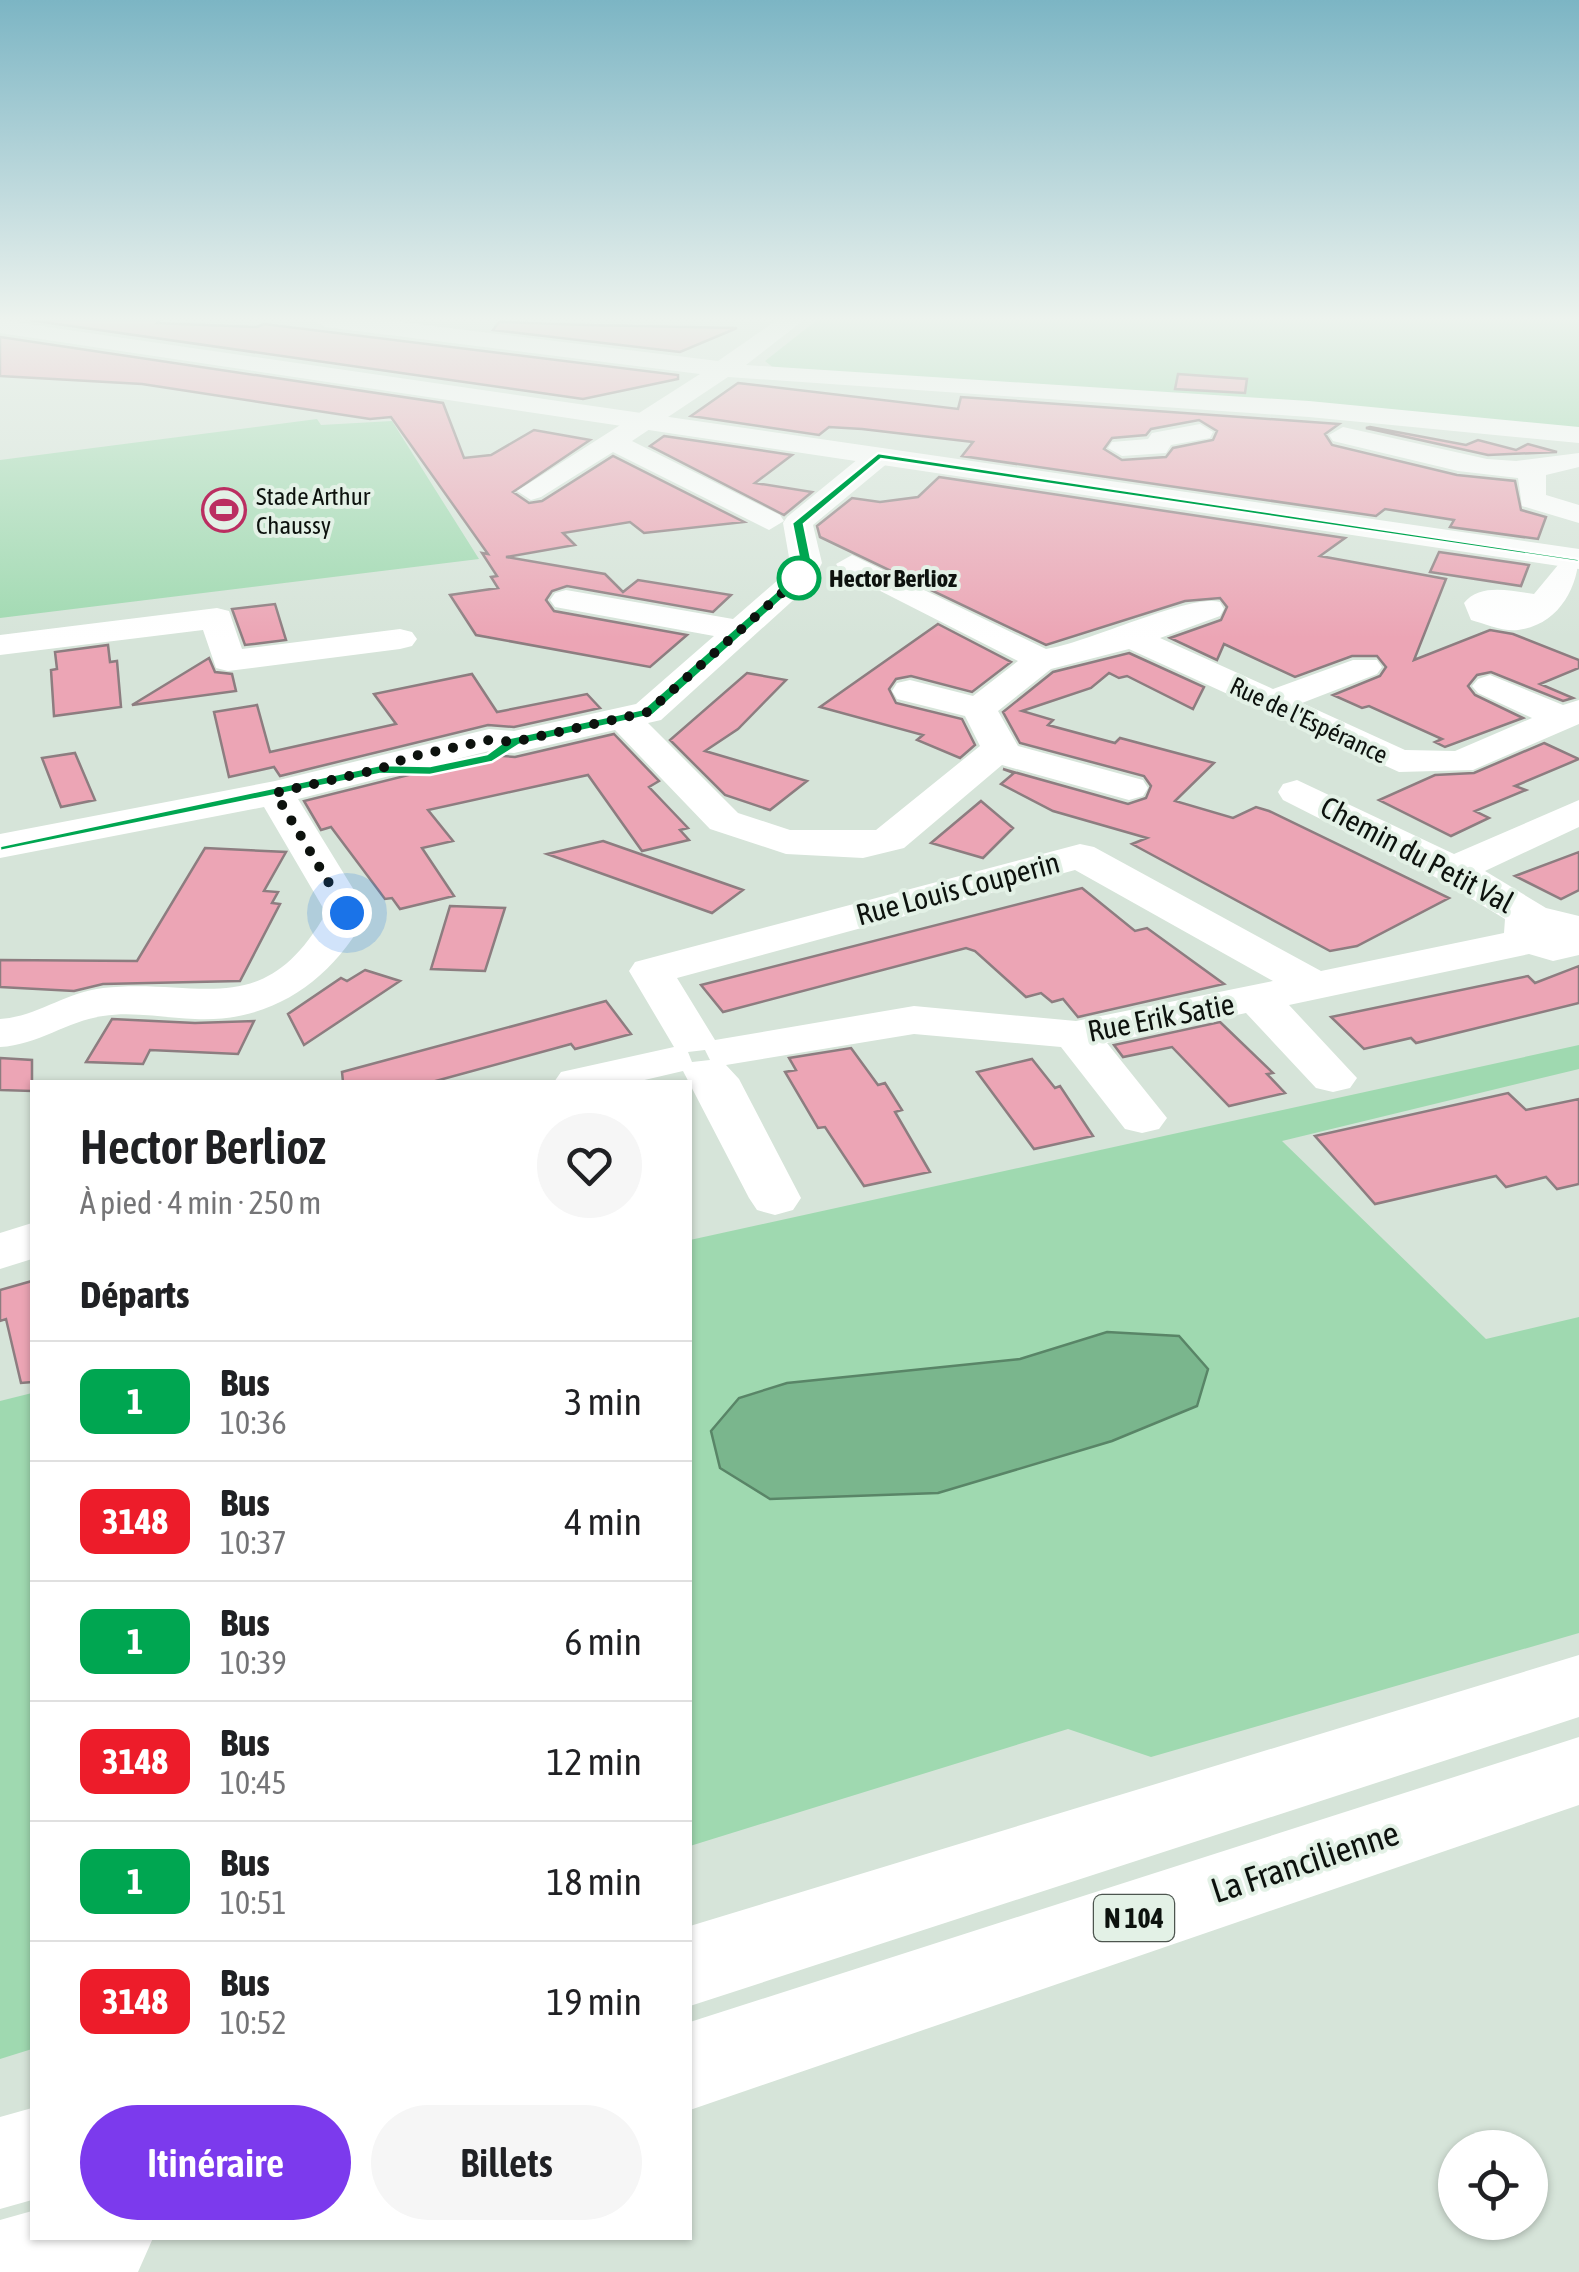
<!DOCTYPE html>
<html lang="fr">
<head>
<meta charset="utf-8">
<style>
  body { margin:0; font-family:"Asap Condensed",sans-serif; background:#f6f6f6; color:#202124; height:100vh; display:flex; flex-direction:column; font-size:38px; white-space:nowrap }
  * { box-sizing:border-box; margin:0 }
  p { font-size:32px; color:#757577 }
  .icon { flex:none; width:55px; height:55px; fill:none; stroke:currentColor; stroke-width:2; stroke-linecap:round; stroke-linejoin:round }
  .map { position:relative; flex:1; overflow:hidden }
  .side { position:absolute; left:30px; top:1080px; width:662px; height:1160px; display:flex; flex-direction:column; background:#fff; border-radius:0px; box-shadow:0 2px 8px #0004 }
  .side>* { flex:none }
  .badge { padding:0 20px; border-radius:15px; font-size:35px; line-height:65px }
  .controls { position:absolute; left:1438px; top:2130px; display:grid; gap:20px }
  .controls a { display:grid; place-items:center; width:110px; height:110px; border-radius:50%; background:#fff; box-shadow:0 2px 8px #0004; font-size:50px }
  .you { position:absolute; width:50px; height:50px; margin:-25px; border:8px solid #fff; border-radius:50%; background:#1a73e8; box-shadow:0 0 0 15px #1a73e833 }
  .map>.badge { position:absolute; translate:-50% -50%; box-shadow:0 0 0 5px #fff }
  h2 { padding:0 50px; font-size:38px; line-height:90px }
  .round { display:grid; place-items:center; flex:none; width:105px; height:105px; border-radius:52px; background:#f6f6f6 }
  .headline { display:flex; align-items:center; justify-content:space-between; height:170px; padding:0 50px }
  h1 { font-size:48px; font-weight:600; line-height:75px }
  .button { display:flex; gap:20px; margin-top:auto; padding:20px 50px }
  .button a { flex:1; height:115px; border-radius:60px; background:#7c3aed; color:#fff; font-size:40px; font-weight:600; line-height:115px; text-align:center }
  .button a+a { background:#f6f6f6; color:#202124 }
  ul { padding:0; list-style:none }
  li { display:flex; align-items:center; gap:30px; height:120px; padding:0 50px; border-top:2px solid #e0e0e0 }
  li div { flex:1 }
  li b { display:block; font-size:38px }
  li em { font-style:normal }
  li .badge { min-width:110px; font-weight:700; text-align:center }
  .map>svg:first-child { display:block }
  .green { fill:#9fd9b0; fill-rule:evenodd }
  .water { fill:#7ab68d; stroke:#598567; stroke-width:2.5 }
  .building { fill:#eca5b5; stroke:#8d7d80; stroke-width:2.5; fill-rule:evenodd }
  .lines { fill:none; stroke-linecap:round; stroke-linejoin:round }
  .minor { fill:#fff; fill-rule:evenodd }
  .major { fill:#fff; fill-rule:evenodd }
  .highway { fill:#fff; fill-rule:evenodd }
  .line { fill:#00a651; stroke:#fff; stroke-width:2.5 }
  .walk { stroke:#0d120e; stroke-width:10; stroke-dasharray:0 18 }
  .stop-dot { fill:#fff; stroke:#00a651; stroke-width:5 }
  .labels { text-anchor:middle; stroke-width:8; stroke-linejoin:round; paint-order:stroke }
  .far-poi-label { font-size:25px; fill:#0d120e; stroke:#e3f1e6; text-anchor:start }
  .far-stop-label { font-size:25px; font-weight:bold; fill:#0d120e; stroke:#e3f1e6; text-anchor:start }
  .far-street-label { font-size:25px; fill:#0d120e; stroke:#e3f1e6 }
  .shield { fill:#e3f1e6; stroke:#4d554f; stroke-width:2.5 }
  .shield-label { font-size:28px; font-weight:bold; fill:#0d120e }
  .street-label { font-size:30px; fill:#0d120e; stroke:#e3f1e6 }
  .near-street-label { font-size:35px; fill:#0d120e; stroke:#e3f1e6 }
</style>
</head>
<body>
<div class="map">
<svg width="1579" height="2272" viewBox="0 0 1579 2272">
  <rect width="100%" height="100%" fill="#d6e4d9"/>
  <path class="green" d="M 817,320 L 1579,320 L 1579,433 L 775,369 L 765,361 Z
    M 317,419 L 321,425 L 392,421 L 479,559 L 0,618 L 0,460 Z
    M 1579,1045 L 1579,1069 L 1282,1141 L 1486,1339 L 1579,1317 L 1579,1633 L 1151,1757 L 1068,1729 L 690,1846 L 690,1240 ZM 1107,1332 L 1197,1406 L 1112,1441 L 938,1493 L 922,1372 L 1020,1359 Z
    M 32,1393 L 32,2049 L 0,2059 L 0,1401 Z"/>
  <path class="water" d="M 1107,1332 L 1179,1336 L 1208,1369 L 1197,1406 L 1112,1441 L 938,1493 L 770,1499 L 720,1468 L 711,1431 L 739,1398 L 787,1383 L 1020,1359 Z"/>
  <path class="building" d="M 29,320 L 160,320 L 157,323 L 257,327 L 264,324 L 678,375 L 678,379 L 583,399 Z
    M 499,322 L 588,325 L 737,328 L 680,352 L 493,330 Z
    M 0,337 L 443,403 L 464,458 L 491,455 L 534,430 L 590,440 L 513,492 L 529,503 L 542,501 L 613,456 L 744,522 L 644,533 L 630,522 L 563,533 L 575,545 L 506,557 L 605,574 L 623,592 L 638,580 L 731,595 L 713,612 L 567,586 L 552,591 L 546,600 L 554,611 L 687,635 L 650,667 L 476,635 L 450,595 L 498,588 L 491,577 L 497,576 L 482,553 L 488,554 L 391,417 L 370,419 L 142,384 L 0,376 Z
    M 1178,374 L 1247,379 L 1245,393 L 1175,389 Z
    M 738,383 L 958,409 L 961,397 L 1339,424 L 1325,434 L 1332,445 L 1457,475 L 1515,481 L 1521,510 L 1546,517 L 1538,539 L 1450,527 L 1454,520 L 1385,509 L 1376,516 L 962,456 L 973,442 L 862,429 L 829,427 L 819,435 L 691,416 ZM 1199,420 L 1217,431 L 1213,440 L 1173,448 L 1166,457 L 1122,460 L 1104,449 L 1112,438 L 1146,435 L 1151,429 Z
    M 1370,427 L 1466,445 L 1478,440 L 1516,450 L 1528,444 L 1557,452 L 1488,455 L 1366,428 Z
    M 664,436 L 792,455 L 755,483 L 812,492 L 784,515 L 650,446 Z
    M 939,477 L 1345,538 L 1320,556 L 1446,579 L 1414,660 L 1490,630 L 1513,634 L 1579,660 L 1579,668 L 1540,684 L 1573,698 L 1563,701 L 1491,672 L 1477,675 L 1468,686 L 1475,695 L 1523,718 L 1445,747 L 1435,742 L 1442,739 L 1369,706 L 1362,708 L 1333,695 L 1380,676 L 1386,667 L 1377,656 L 1352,656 L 1295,677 L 1224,644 L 1217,660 L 1170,638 L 1221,620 L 1227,607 L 1220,598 L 1185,601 L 1046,645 L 820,537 L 817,526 L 852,498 L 880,502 L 918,497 Z
    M 1439,552 L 1529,565 L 1521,586 L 1430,572 Z
    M 275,604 L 286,640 L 245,645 L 232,609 Z
    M 938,624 L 1011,662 L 972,692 L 911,676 L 896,679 L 889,689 L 896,703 L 962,719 L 975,745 L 960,758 L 917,740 L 923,735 L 820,707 Z
    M 108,645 L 110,662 L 117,661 L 121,707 L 54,716 L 51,670 L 57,669 L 55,652 Z
    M 1129,653 L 1204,687 L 1193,709 L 1127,676 L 1119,678 L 1109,673 L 1091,688 L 1022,711 L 1053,720 L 1048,725 L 1115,743 L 1120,738 L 1214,763 L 1175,801 L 1233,818 L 1256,807 L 1269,811 L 1449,898 L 1357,946 L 1330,951 L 1132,844 L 1147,838 L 1053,811 L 1001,784 L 1014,773 L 1003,769 L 1128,804 L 1146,798 L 1151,786 L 1144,776 L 1020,743 L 1003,712 L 1053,672 Z
    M 209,658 L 215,672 L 232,674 L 236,691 L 132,705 Z
    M 747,673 L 786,680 L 738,729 L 705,751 L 807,781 L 770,810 L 725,795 L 670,740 Z
    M 472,674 L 497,712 L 587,694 L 600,708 L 514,727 L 488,725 L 280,776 L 274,767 L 229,777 L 214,712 L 257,705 L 270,752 L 396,724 L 374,694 Z
    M 614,734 L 659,781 L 649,787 L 688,828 L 680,830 L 689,840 L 642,851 L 588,775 L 428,810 L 453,841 L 422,848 L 454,896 L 400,909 L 392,898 L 385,899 L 331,827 L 321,830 L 304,801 L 489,755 L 515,757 Z
    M 1544,743 L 1579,759 L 1515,786 L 1526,790 L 1475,811 L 1489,818 L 1451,836 L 1379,800 L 1435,775 L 1474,773 Z
    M 75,753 L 95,800 L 61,807 L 42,758 Z
    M 981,801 L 1013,828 L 983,858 L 931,843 Z
    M 603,841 L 743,890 L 712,913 L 547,854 Z
    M 205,848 L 286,852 L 264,891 L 278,892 L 272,903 L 280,904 L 240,981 L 103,984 L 74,991 L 0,987 L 0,960 L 137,961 Z
    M 1579,852 L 1579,890 L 1561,899 L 1515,876 Z
    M 1082,888 L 1135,931 L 1147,928 L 1224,984 L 1078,1017 L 1063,999 L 1052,1002 L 1041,993 L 1026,997 L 975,951 L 966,948 L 723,1012 L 701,985 Z
    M 450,906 L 505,908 L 485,971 L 431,969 Z
    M 1579,966 L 1579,1003 L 1416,1043 L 1411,1038 L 1364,1049 L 1331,1017 L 1528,976 L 1535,983 Z
    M 365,970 L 400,981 L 304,1045 L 288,1014 L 341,978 L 347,981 Z
    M 606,1001 L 631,1034 L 575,1049 L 571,1044 L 432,1082 L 343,1082 L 342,1072 Z
    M 112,1019 L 195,1023 L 254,1021 L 238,1054 L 150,1050 L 143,1064 L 86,1062 Z
    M 1220,1022 L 1273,1073 L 1267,1074 L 1285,1093 L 1229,1106 L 1172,1047 L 1123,1057 L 1114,1045 Z
    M 851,1048 L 878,1085 L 885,1083 L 902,1110 L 895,1112 L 930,1172 L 864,1186 L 825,1127 L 818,1128 L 785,1072 L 796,1070 L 789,1058 Z
    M 0,1058 L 32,1060 L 32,1091 L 0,1090 Z
    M 1032,1059 L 1055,1088 L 1060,1086 L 1093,1136 L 1034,1149 L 977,1072 Z
    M 1508,1093 L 1526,1110 L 1579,1099 L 1579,1184 L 1557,1189 L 1546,1177 L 1506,1187 L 1496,1176 L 1375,1204 L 1315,1136 Z
    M 32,1281 L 32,1382 L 21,1383 L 6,1319 L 0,1321 L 0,1290 Z"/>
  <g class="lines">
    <path class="minor" d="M 314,320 L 385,320 L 718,361 L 777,320 L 804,320 L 746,365 L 1309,401 L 1579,427 L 1579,443 L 1309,417 L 728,377 L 632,441 L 780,515 L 784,521 L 769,530 L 613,452 L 541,497 L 531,500 L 517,491 L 700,374 L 325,327 Z
      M 1200,424 L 1213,432 L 1210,438 L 1171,445 L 1166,453 L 1122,456 L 1108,448 L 1112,442 L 1148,439 L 1152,433 Z
      M 1343,427 L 1487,459 L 1516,461 L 1579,453 L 1579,467 L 1546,475 L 1546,495 L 1579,505 L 1579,523 L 1522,506 L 1518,478 L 1458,471 L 1333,441 L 1329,435 Z
      M 879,448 L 889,450 L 893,456 L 889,462 L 813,525 L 822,563 L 811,584 L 661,720 L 648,723 L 738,813 L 790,830 L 876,830 L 980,746 L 965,716 L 897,699 L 892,691 L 897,683 L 910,680 L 973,696 L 1018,661 L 841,571 L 836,564 L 852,555 L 1046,649 C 1089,643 1188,594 1220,602 L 1224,609 L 1220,616 L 1160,638 L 1273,689 L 1353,660 L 1377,660 L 1382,667 L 1377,674 L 1302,703 L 1405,750 L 1455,751 L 1532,718 L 1478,693 L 1472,686 L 1478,679 L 1490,675 L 1563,705 L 1579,700 L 1579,724 L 1473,770 L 1399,772 L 1129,649 L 1051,669 L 998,711 L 1018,746 L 1143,780 L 1148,788 L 1143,796 L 1129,800 L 1002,765 L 904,848 L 863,858 L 786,854 L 710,829 L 615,730 L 514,753 L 489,751 L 298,799 L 368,913 C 333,979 273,1023 195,1019 C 164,1018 133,1011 103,1016 C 67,1021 38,1045 0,1047 L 0,1019 C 36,1017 66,992 103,988 C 198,977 263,1024 326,913 L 264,807 L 0,858 L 0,834 L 275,781 L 489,729 L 514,731 L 636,704 L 714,636 L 555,607 L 550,600 L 555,593 L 566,590 L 733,619 L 786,573 L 790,563 L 783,523 L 787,517 L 869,450 Z
      M 1579,551 C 1579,588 1558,625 1518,630 C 1504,632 1485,624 1471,620 L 1464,603 C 1480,583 1511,591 1534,594 L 1568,553 Z
      M 217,608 L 229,611 L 242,649 L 400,629 L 412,632 L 417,639 L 412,646 L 400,649 L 228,671 L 216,668 L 203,630 L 0,655 L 0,635 Z
      M 1297,780 L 1454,854 L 1579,800 L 1579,827 L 1485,871 L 1546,908 L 1579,916 L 1579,955 L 1553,961 L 1529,954 L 1289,1005 L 1357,1078 L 1350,1088 L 1333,1092 L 1316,1088 L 1246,1013 L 1107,1043 L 1167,1118 L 1159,1129 L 1142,1133 L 1125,1129 L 1061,1047 L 914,1034 L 726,1065 L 739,1079 L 801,1198 L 793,1210 L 775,1215 L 757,1210 L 749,1198 L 683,1071 L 636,1082 L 554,1082 L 561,1072 L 674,1047 L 629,971 L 635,962 L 1080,844 L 1094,847 L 1321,971 L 1504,933 L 1505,919 L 1439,879 L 1283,800 L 1278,792 L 1283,784 ZM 1075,870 L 1273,981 L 1076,1021 L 914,1006 L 715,1040 L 677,978 ZM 705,1050 L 710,1060 L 692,1062 L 688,1052 Z
      M 32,1223 L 32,1259 L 0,1269 L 0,1233 Z"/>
    <path class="major" d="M 0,320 L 1579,549 L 1579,569 L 0,333 Z"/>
    <path class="highway" d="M 1579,1655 L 1579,1717 L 690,2006 L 690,1926 Z
      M 1579,1737 L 1579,1805 L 690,2110 L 690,2022 Z
      M 32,2108 L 32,2200 L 0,2209 L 0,2117 Z
      M 32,2211 L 32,2238 L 153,2238 L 138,2272 L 0,2272 L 0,2220 Z"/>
  </g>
  <linearGradient id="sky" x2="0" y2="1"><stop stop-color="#7cb5c4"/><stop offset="0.5" stop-color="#edf3ee"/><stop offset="1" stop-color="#edf3ee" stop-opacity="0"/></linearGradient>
  <rect width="1579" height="638" fill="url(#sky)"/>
  <path class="line" d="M 878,453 L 1579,559 L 1579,562 L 881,459 L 804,524 L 812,563 L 804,580 L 653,715 L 519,745 L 492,762 L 430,775 L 380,774 L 0,851 L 0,846 L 380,765 L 430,766 L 487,754 L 509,738 L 643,709 L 794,576 L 800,563 L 792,523 Z"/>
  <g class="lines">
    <path class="walk" d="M 347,913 L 275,793 L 380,769 L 409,757 L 489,740 L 514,742 L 648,712 L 799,578"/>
  </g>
  <defs>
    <g id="stadium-ring" transform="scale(2.25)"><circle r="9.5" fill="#e3f1e6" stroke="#bb2e61" stroke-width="1.5"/><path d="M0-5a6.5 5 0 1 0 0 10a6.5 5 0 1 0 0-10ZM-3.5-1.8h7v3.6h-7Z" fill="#bb2e61"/></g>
  </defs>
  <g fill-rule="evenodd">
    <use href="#stadium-ring" x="224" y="510"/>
  </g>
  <circle class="stop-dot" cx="799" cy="578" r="20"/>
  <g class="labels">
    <g class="far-poi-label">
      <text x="256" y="505">Stade Arthur<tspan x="256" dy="29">Chaussy</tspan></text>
    </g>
    <g class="far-stop-label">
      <text x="829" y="587">Hector Berlioz</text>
    </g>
    <g class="far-street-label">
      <text transform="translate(1309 720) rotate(25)" y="9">Rue de l'Espérance</text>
    </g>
    <rect class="shield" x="1094" y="1895" width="80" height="46" rx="8"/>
    <g class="shield-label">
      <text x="1134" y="1928">N 104</text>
    </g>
    <g class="street-label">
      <text transform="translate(1417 855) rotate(28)" y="10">Chemin du Petit Val</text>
      <text transform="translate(958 889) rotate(-15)" y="10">Rue Louis Couperin</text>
      <text transform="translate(1161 1018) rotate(-11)" y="10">Rue Erik Satie</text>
    </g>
    <g class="near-street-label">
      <text transform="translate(1305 1862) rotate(-18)" y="12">La Francilienne</text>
    </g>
  </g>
</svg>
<div class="controls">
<a><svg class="icon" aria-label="locate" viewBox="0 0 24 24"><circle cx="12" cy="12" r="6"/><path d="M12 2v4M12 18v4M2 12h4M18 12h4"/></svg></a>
</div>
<div class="you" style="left:347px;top:913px"></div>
<section class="side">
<div class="headline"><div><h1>Hector Berlioz</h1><p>À pied · 4 min · 250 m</p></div><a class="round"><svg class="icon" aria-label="heart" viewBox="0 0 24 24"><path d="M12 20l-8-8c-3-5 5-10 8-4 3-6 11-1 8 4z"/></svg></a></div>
<h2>Départs</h2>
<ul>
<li><span class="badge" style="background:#00a651;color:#fff">1</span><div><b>Bus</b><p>10:36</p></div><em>3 min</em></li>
<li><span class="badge" style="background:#ed1c2a;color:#fff">3148</span><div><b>Bus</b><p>10:37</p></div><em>4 min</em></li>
<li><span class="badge" style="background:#00a651;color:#fff">1</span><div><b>Bus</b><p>10:39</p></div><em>6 min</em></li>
<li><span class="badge" style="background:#ed1c2a;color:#fff">3148</span><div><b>Bus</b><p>10:45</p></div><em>12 min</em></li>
<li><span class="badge" style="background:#00a651;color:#fff">1</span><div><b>Bus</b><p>10:51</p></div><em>18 min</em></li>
<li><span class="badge" style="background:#ed1c2a;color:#fff">3148</span><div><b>Bus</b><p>10:52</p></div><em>19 min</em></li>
</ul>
<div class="button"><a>Itinéraire</a><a>Billets</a></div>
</section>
</div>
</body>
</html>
